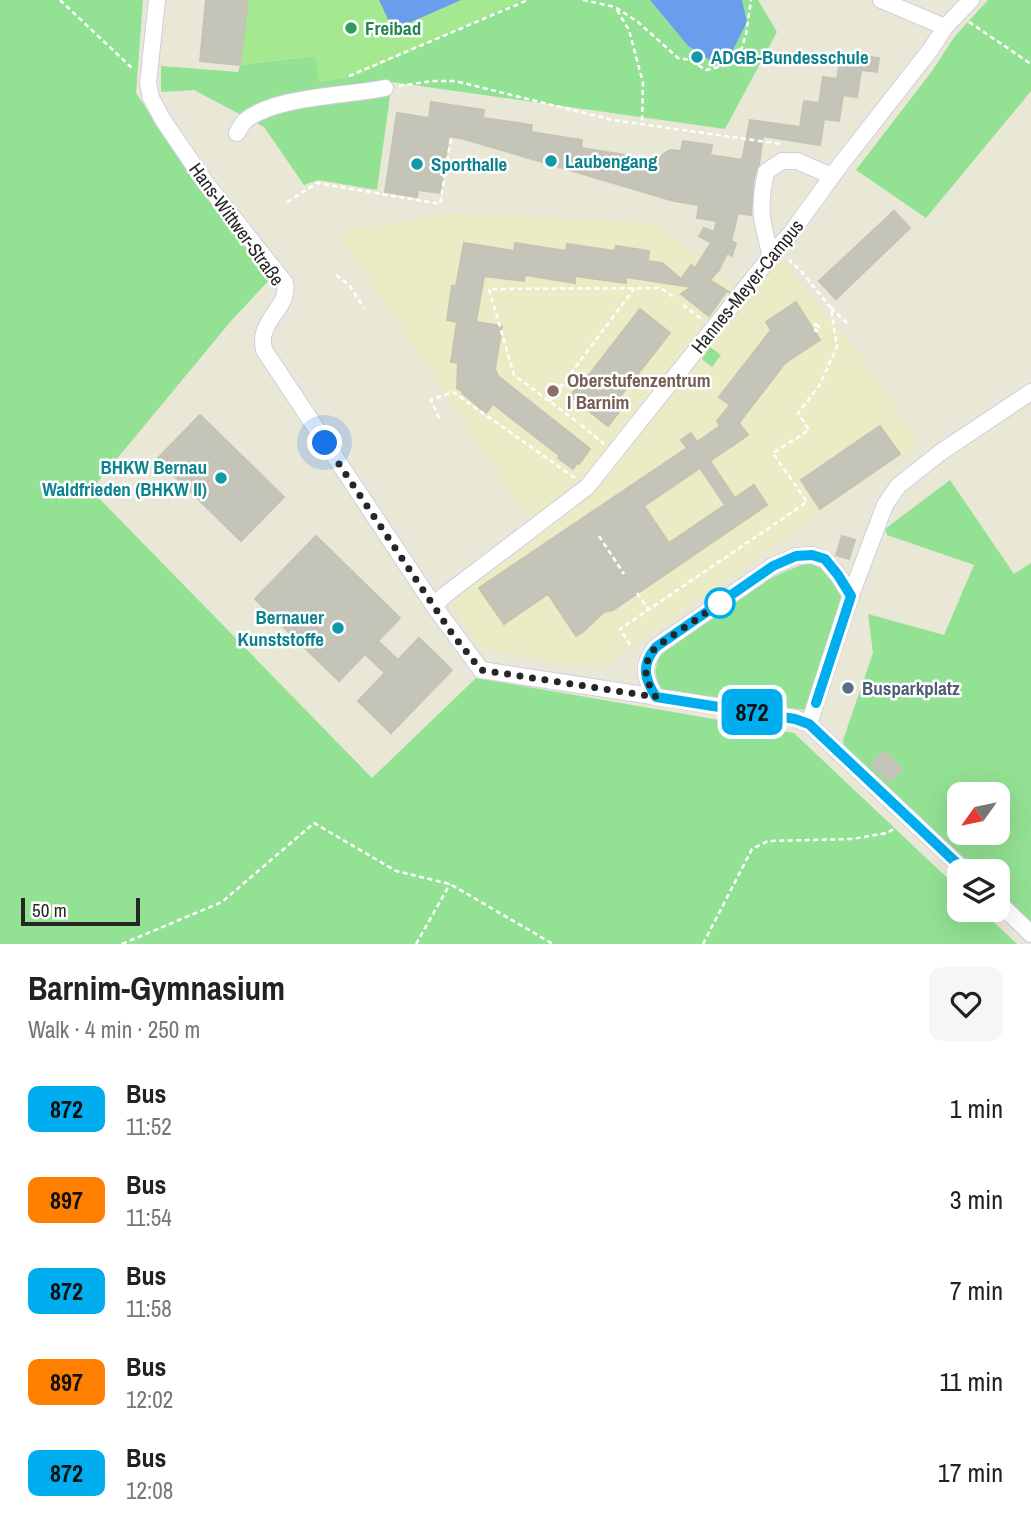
<!DOCTYPE html>
<html lang="en">
<head>
<meta charset="utf-8">
<style>
  body { margin:0; font-family:"Archivo Narrow",sans-serif; background:#f6f6f6; color:#222; height:100vh; display:flex; flex-direction:column; font-size:26px; white-space:nowrap }
  * { box-sizing:border-box; margin:0 }
  p { font-size:23px; color:#767676 }
  .icon { flex:none; width:38px; height:38px; fill:none; stroke:currentColor; stroke-width:2; stroke-linecap:round; stroke-linejoin:round }
  .map { position:relative; height:944px; overflow:hidden }
  .panel { display:flex; flex-direction:column; background:#fff; flex:1 }
  .panel>* { flex:none }
  .badge { padding:0 14px; border-radius:10px; font-size:24px; line-height:46px }
  .needle { width:46px; rotate:237deg }
  .buttons { position:absolute; left:947px; top:782px; display:grid; gap:14px }
  .buttons a { display:grid; place-items:center; width:63px; height:63px; border-radius:14px; background:#fff; box-shadow:0 7px 28px #0002; font-size:35px }
  .scale { position:absolute; left:21px; bottom:18px; width:119px; box-sizing:border-box; padding-left:7px; border:4px solid #262626; border-top:0; font-size:19px; line-height:24px; white-space:nowrap; color:#262626; -webkit-text-stroke:5px #fff; paint-order:stroke }
  .you { position:absolute; width:35px; height:35px; margin:-18px; border:5px solid #fff; border-radius:50%; background:#1a73e8; box-shadow:0 0 0 10px #1a73e833 }
  .map>.badge { position:absolute; translate:-50% -50%; box-shadow:0 0 0 4px #fff }
  .round { display:grid; place-items:center; flex:none; width:74px; height:74px; border-radius:14px; background:#f6f6f6 }
  .overview { display:flex; align-items:center; justify-content:space-between; height:119px; padding:0 28px }
  h1 { font-size:33px; font-weight:700; line-height:52px }
  ul { padding:0; list-style:none }
  li { display:flex; align-items:center; gap:21px; height:91px; padding:0 28px }
  li div { flex:1 }
  li b { display:block; font-size:26px }
  li em { font-style:normal }
  li .badge { min-width:77px; font-weight:700; text-align:center }
  .map>svg:first-child { display:block }
  .education { fill:#ebecc6 }
  .green { fill:#93e193; fill-rule:evenodd }
  .pitch { fill:#a4e88f }
  .water { fill:#6a9dec }
  .building { fill:#c4c4b8; stroke:#c4c4b2; stroke-width:2; fill-rule:evenodd }
  .lines { fill:none; stroke-linecap:round; stroke-linejoin:round }
  .minor-casing { stroke:#d0cde0; stroke-width:18 }
  .path { stroke:#fff; stroke-width:2.5; stroke-dasharray:5 3.5; stroke-linecap:butt }
  .minor { stroke:#fff; stroke-width:16 }
  .line-casing { stroke:#fff; stroke-width:16 }
  .line { stroke:#00aeef; stroke-width:10 }
  .walk { stroke:#262626; stroke-width:7; stroke-dasharray:0 12.6 }
  .leisure-dot { fill:#2e9e5b; stroke:#fff; stroke-width:2.5 }
  .culture-dot { fill:#0f9aa8; stroke:#fff; stroke-width:2.5 }
  .education-dot { fill:#8d6e63; stroke:#fff; stroke-width:2.5 }
  .stop-dot { fill:#fff; stroke:#00aeef; stroke-width:3.5 }
  .service-dot { fill:#5c6f8a; stroke:#fff; stroke-width:2.5 }
  .labels { text-anchor:middle; stroke-width:5; stroke-linejoin:round; paint-order:stroke }
  .leisure-label { font-size:19px; font-weight:bold; fill:#27864d; stroke:#fff; text-anchor:start }
  .culture-label { font-size:19px; font-weight:bold; fill:#0d838f; stroke:#fff; text-anchor:start }
  .street-label { font-size:19px; fill:#262626; stroke:#fff }
  .education-label { font-size:19px; font-weight:bold; fill:#785e54; stroke:#fff; text-anchor:start }
  .service-label { font-size:19px; font-weight:bold; fill:#4e5e75; stroke:#fff; text-anchor:start }
</style>
</head>
<body>
<div class="map">
<svg width="1031" height="944" viewBox="0 0 1031 944">
  <rect width="100%" height="100%" fill="#e9e8d7"/>
  <path class="education" d="M 457,213 L 653,223 L 743,291 L 772,248 L 868,365 L 919,443 L 600,669 L 481,649 L 445,595 L 536,525 L 512,495 L 337,232 Z"/>
  <path class="green" d="M 0,0 L 143,0 L 136,93 L 194,178 L 272,277 L 231,321 L 91,490 L 372,778 L 476,678 L 794,733 L 959,889 L 959,910 L 981,910 L 1017,944 L 0,944 Z
    M 521,0 L 650,0 L 688,46 L 711,61 L 732,52 L 747,22 L 742,0 L 758,0 L 777,32 L 725,129 L 392,82 L 377,190 L 318,180 L 304,185 L 264,127 L 194,90 L 161,92 L 161,66 L 238,72 L 240,65 L 316,56 L 352,77 Z
    M 988,0 L 1031,0 L 1031,91 L 926,218 L 856,170 L 932,71 L 955,36 Z
    M 710,347 L 721,355 L 712,367 L 702,359 Z
    M 950,480 L 1014,574 L 1031,563 L 1031,922 L 998,890 L 998,872 L 978,871 L 845,749 L 843,740 L 873,653 L 868,614 L 944,635 L 974,565 L 887,535 L 885,529 ZM 959,794 L 998,794 L 998,833 L 959,833 Z
    M 812,562 L 827,570 L 844,596 L 806,710 L 661,690 C 654,674 654,669 661,653 C 707,621 757,577 812,562 Z"/>
  <path class="pitch" d="M 248,0 L 521,0 L 352,77 L 319,82 L 315,56 L 240,65 Z"/>
  <path class="water" d="M 379,0 L 461,0 L 393,30 Z
    M 650,0 L 742,0 L 747,22 L 732,52 L 711,61 L 688,46 Z"/>
  <path class="building" d="M 206,0 L 248,0 L 240,65 L 200,61 Z
    M 841,53 L 879,58 L 877,72 L 861,70 L 857,97 L 843,95 L 839,121 L 824,119 L 820,145 L 763,136 L 759,165 L 756,170 L 753,183 L 751,215 L 738,213 L 731,241 L 736,243 L 732,256 L 727,253 L 719,270 L 710,280 L 729,292 L 726,292 L 709,316 L 681,294 L 691,287 L 626,277 L 626,283 L 575,276 L 575,283 L 525,275 L 524,281 L 484,276 L 476,322 L 502,326 L 495,369 L 498,376 L 590,449 L 579,464 L 577,463 L 573,469 L 558,458 L 560,456 L 493,404 L 486,413 L 462,393 L 463,392 L 457,388 L 458,363 L 451,362 L 457,322 L 447,320 L 452,286 L 456,286 L 464,243 L 514,251 L 515,243 L 566,251 L 567,244 L 615,251 L 616,246 L 649,251 L 648,261 L 662,263 L 681,279 L 691,265 L 695,268 L 711,243 L 699,236 L 704,228 L 714,232 L 717,221 L 697,218 L 699,205 L 674,201 L 464,139 L 449,136 L 440,193 L 418,190 L 417,197 L 385,192 L 397,113 L 429,118 L 431,102 L 484,110 L 483,118 L 532,125 L 531,132 L 582,140 L 581,148 L 632,156 L 630,164 L 654,167 L 662,155 L 670,150 L 681,151 L 683,141 L 712,145 L 710,155 L 742,160 L 750,120 L 800,127 L 804,101 L 819,103 L 823,77 L 837,79 Z
    M 894,211 L 910,228 L 836,299 L 819,281 Z
    M 796,302 L 820,340 L 785,363 L 739,423 L 748,435 L 710,461 L 735,498 L 754,485 L 767,505 L 613,610 L 604,612 L 584,631 L 576,636 L 548,594 L 504,624 L 479,588 L 687,448 L 681,440 L 691,433 L 697,442 L 720,426 L 717,421 L 730,405 L 719,397 L 771,330 L 766,322 ZM 700,468 L 725,505 L 669,543 L 644,506 Z
    M 640,309 L 670,333 L 612,407 L 619,412 L 608,426 L 570,396 L 581,382 L 582,384 Z
    M 200,415 L 284,497 L 241,541 L 157,459 Z
    M 880,426 L 900,454 L 820,509 L 801,480 Z
    M 316,536 L 400,618 L 378,641 L 398,660 L 419,638 L 452,670 L 391,733 L 358,701 L 385,673 L 365,654 L 339,681 L 255,599 Z
    M 842,536 L 855,540 L 849,559 L 836,555 Z
    M 884,751 L 902,769 L 889,782 L 871,765 Z"/>
  <g class="lines">
    <g class="minor-casing">
      <path id="minor" d="M 157,0 L 148,83 L 151,98 L 163,120 L 205,182 L 285,283 C 289,305 269,313 264,333 C 262,339 263,344 264,350 L 434,606 L 481,670 L 795,718 L 809,724 L 966,872
        M 881,0 L 945,27
        M 237,133 C 240,128 242,123 246,120 C 276,96 347,96 385,88
        M 771,256 C 761,220 758,209 766,172 L 782,161 L 797,161 L 832,176
        M 434,606 L 445,595 L 587,487 L 771,256 L 791,233 L 841,164 L 931,49 L 945,27 L 971,0
        M 656,697 C 644,678 641,665 656,647 L 773,566 L 796,556 L 812,555 L 825,560 L 838,575 L 851,595
        M 809,724 L 851,595 L 885,505 L 898,486 L 941,452 L 1031,392
        M 998,902 L 1031,934"/>
    </g>
    <path class="path" d="M 60,0 L 134,70
      M 583,0 L 615,7 L 638,22 L 678,58 L 690,60 L 706,70 L 723,66 L 739,57 L 746,34 L 751,0
      M 617,10 L 629,30 L 643,83 L 642,124
      M 969,22 L 1031,64
      M 349,76 L 528,0
      M 399,86 L 432,81 L 455,81 L 613,120 L 781,144
      M 287,202 L 317,183 L 440,204 L 451,138
      M 336,275 L 349,285 L 364,308
      M 683,305 L 703,320
      M 831,308 L 849,325
      M 816,324 L 820,328 L 816,331 L 813,327 Z
      M 550,401 L 634,289
      M 439,418 L 431,400 L 453,392 L 575,478
      M 576,421 L 514,375 L 489,289 L 661,288 L 675,298
      M 581,425 L 604,444
      M 599,536 L 624,574
      M 637,593 L 649,610
      M 630,645 L 620,629 L 807,502 L 773,453 L 809,430 L 798,413 L 819,386 L 837,347 L 831,308 L 800,270 L 789,260
      M 122,944 L 222,902 L 314,823 L 396,871 L 450,884 L 553,944
      M 416,944 L 450,884
      M 703,944 L 752,849 L 768,841 L 852,839 L 887,833 L 895,828"/>
    <use href="#minor" class="minor"/>
  </g>
  <g class="lines">
    <g class="line-casing">
      <path id="line" d="M 816,703 L 851,596 L 838,575 L 825,559 L 812,555 L 796,556 L 773,566 L 656,647 C 641,665 644,678 656,697 L 795,719 L 809,724 L 966,872"/>
    </g>
    <use href="#line" class="line"/>
    <path class="walk" d="M 325,443 L 453,635 L 481,670 L 656,697 C 644,678 641,665 656,647 L 720,603"/>
  </g>
  <circle class="leisure-dot" cx="351" cy="28" r="7"/>
  <g class="culture-dot">
    <circle cx="697" cy="57" r="7"/>
    <circle cx="551" cy="161" r="7"/>
    <circle cx="417" cy="164" r="7"/>
    <circle cx="221" cy="478" r="7"/>
    <circle cx="338" cy="628" r="7"/>
  </g>
  <circle class="education-dot" cx="553" cy="391" r="7"/>
  <circle class="stop-dot" cx="720" cy="603" r="14"/>
  <circle class="service-dot" cx="848" cy="688" r="7"/>
  <g class="labels">
    <g class="leisure-label">
      <text x="365" y="35">Freibad</text>
    </g>
    <g class="culture-label">
      <text x="711" y="64">ADGB-Bundesschule</text>
      <text x="565" y="168">Laubengang</text>
      <text x="431" y="171">Sporthalle</text>
      <text x="207" y="474" text-anchor="end">BHKW Bernau<tspan x="207" dy="22">Waldfrieden (BHKW II)</tspan></text>
      <text x="324" y="624" text-anchor="end">Bernauer<tspan x="324" dy="22">Kunststoffe</tspan></text>
    </g>
    <g class="street-label">
      <text transform="translate(237 224) rotate(54)" y="7">Hans-Wittwer-Straße</text>
      <text transform="translate(747 286) rotate(-51)" y="7">Hannes-Meyer-Campus</text>
    </g>
    <g class="education-label">
      <text x="567" y="387">Oberstufenzentrum<tspan x="567" dy="22">I Barnim</tspan></text>
    </g>
    <g class="service-label">
      <text x="862" y="695">Busparkplatz</text>
    </g>
  </g>
</svg>
<div class="buttons">
<a><svg class="needle" viewBox="-14 -14 28 28"><path d="M0-13l5 13h-10z" fill="#e53935"/><path d="M0 13l5-13h-10z" fill="#767676"/></svg></a>
<a><svg class="icon" aria-label="layers" viewBox="0 0 24 24"><path d="M12 4l9 5-9 5-9-5zM3 14l9 5 9-5"/></svg></a>
</div>
<div class="scale">50 m</div>
<div class="you" style="left:325px;top:443px"></div>
<b class="badge" style="left:752px;top:712px;background:#00aeef;color:#111">872</b>
</div>
<section class="panel">
<div class="overview"><div><h1>Barnim-Gymnasium</h1><p>Walk · 4 min · 250 m</p></div><a class="round"><svg class="icon" aria-label="heart" viewBox="0 0 24 24"><path d="M12 20l-8-8c-3-5 5-10 8-4 3-6 11-1 8 4z"/></svg></a></div>
<ul>
<li><span class="badge" style="background:#00aeef;color:#111">872</span><div><b>Bus</b><p>11:52</p></div><em>1 min</em></li>
<li><span class="badge" style="background:#ff8000;color:#111">897</span><div><b>Bus</b><p>11:54</p></div><em>3 min</em></li>
<li><span class="badge" style="background:#00aeef;color:#111">872</span><div><b>Bus</b><p>11:58</p></div><em>7 min</em></li>
<li><span class="badge" style="background:#ff8000;color:#111">897</span><div><b>Bus</b><p>12:02</p></div><em>11 min</em></li>
<li><span class="badge" style="background:#00aeef;color:#111">872</span><div><b>Bus</b><p>12:08</p></div><em>17 min</em></li>
</ul>
</section>
</body>
</html>
